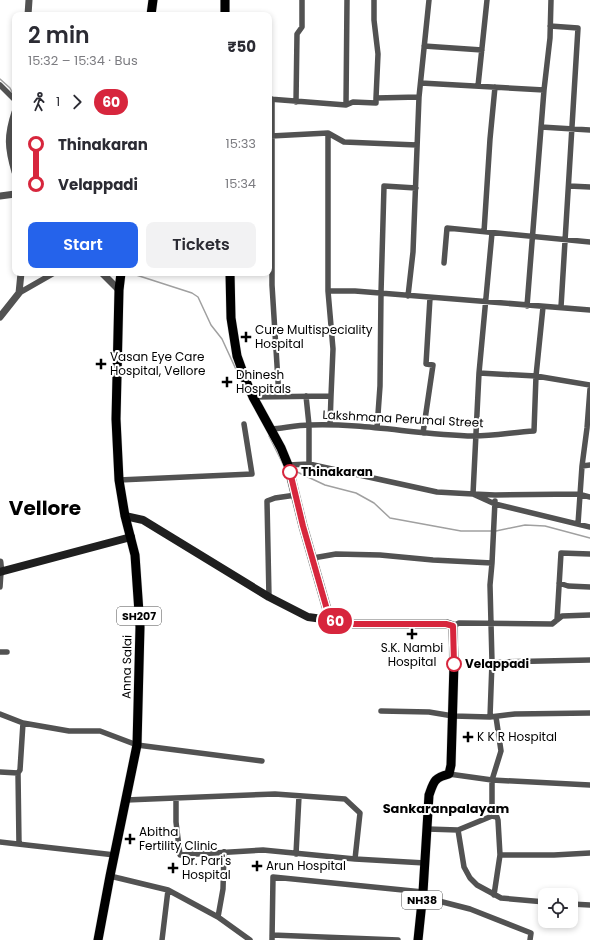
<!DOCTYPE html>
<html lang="en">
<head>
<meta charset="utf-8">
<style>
  body { margin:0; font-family:Poppins,sans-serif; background:#f2f2f3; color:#2b2b33; height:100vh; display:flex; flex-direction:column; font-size:15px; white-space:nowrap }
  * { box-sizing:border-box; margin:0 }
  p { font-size:13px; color:#7c7c81 }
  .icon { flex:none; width:22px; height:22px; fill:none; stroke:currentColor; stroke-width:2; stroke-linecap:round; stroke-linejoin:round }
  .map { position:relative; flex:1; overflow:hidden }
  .panel { position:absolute; left:12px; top:12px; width:260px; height:264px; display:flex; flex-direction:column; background:#fff; border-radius:8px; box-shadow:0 2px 6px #0003 }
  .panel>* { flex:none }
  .badge { padding:0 8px; border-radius:13px; font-size:14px; line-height:26px }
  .buttons { position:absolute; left:538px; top:888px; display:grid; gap:8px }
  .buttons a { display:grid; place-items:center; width:40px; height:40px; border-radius:8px; background:#fff; box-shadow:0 2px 6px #0003; font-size:20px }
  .map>.badge { position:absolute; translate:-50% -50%; box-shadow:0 0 0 2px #fff }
  .legs { display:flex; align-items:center; gap:6px; height:44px; padding:0 16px; font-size:13px }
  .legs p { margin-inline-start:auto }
  .headline { display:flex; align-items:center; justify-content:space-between; height:68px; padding:0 16px }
  h1 { font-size:22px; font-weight:600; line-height:30px }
  .primary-button { display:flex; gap:8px; margin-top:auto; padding:8px 16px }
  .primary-button a { flex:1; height:46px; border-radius:8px; background:#2563eb; color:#fff; font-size:16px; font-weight:600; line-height:46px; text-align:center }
  .primary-button a+a { background:#f2f2f3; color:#2b2b33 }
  ul { padding:0 16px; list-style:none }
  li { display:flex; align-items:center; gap:14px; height:40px; font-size:15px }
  li i { display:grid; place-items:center; width:6px; height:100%; margin:0 5px; background:currentColor }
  li i::after { content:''; width:10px; height:10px; margin:-5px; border:3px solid; border-radius:50%; background:#fff }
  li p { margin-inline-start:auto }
  li:first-child i { background:linear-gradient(#0000 50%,currentColor 0) }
  li:last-child i { background:linear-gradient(currentColor 50%,#0000 0) }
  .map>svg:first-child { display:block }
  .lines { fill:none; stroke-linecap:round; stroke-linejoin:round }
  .stream { stroke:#a0a0a0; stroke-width:1.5 }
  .primary-casing { stroke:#dbdbdb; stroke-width:10 }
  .trunk-casing { stroke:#dbdbdb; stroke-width:10 }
  .minor { stroke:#525252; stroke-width:5.5 }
  .tertiary { stroke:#525252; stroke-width:7 }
  .secondary { stroke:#1f1f1f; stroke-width:8 }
  .primary { stroke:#000; stroke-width:9 }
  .trunk { stroke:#000; stroke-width:9 }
  .line-1-casing { stroke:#fff; stroke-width:9 }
  .line-1 { stroke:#d7263d; stroke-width:6 }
  .poi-dot { fill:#000; stroke:#fff; stroke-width:1.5 }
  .stop-1-dot { fill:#fff; stroke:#d7263d; stroke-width:2 }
  .labels { text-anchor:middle; stroke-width:4; stroke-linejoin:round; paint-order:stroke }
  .shield { fill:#fff; stroke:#4c4c4c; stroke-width:1 }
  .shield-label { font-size:11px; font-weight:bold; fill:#000 }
  .poi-label { font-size:12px; fill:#000; stroke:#fff; text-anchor:start }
  .street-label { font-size:12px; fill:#000; stroke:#fff }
  .stop-label { font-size:12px; font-weight:bold; fill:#000; stroke:#fff; text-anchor:start }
  .neighbourhood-label { font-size:13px; font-weight:bold; fill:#000; stroke:#fff }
  .town-label { font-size:20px; font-weight:bold; fill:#000; stroke:#fff }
</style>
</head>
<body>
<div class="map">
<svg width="590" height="940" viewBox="0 0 590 940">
  <rect width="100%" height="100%" fill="#fff"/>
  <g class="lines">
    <path class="stream" d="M 0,79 L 10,88 L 13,94
      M 130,273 L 192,293 L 198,297 L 211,325 L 222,339 L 245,389
      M 269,436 L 284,466
      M 295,471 L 325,485 L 356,493 L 374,503 L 390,518 L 461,531 L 492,531
      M 496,531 L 525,525 L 545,526 L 590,538"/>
    <g class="primary-casing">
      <path id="primary" d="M 151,15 L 153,0
        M 98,940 L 110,876 L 137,745 L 140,627 L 135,555 L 125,516 L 119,480 L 116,419 L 119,290 L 121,273"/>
    </g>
    <g class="trunk-casing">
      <path id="trunk" d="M 225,0 L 225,15
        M 230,273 L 231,318 L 237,356 L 246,381 L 253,397 L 281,448 L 288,465 L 303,526 L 330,620 L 342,624 L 447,624 L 453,626 L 454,664 L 451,765 L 449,774 C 434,778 434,781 429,795 L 423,892 L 418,940"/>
    </g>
    <path class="minor" d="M 374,0 L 374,20 L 378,54 L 376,98
      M 550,26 L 578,28 L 561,307
      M 424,46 L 482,50
      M 421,83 L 544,90
      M 0,85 L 15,100
      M 478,86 L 487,0
      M 269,99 L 346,105 L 353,102 L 376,103 L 376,98 L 419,97
      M 272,99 L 272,285 L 279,397
      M 296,102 L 297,34 L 302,27 L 302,0
      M 346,105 L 347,0
      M 541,127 L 590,130
      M 271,136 L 328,133 L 344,142 L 417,145
      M 569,186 L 590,187
      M 484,232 L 490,139 L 495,87
      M 492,233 L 479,373 L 473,494 L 495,495 L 580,494 L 582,495 L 590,497
      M 444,263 L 447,228 L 590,242
      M 328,291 L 355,291 L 590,310
      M 19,293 L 54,273
      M 408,296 L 413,252 L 419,97 L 429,0
      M 527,306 L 544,90 L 550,38 L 551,0
      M 479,373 L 536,376 L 590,385
      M 306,396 L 309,425 L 309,464
      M 253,397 L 331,396 L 333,349 L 328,291 L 328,133
      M 330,425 L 331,396
      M 377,428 L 380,386 L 381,293 L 384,186 L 416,188
      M 271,429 C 284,428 297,425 310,425 C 365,423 419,435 474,436 C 494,436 515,432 534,431 L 536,376 L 543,307
      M 423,433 L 433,365 L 426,364 L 430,298
      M 288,465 L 309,464 L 437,492 L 473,494 L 495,504 L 590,527
      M 582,466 L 587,428 L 590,389
      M 119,480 L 252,474 L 244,424
      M 578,524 L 582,466 L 590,465
      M 313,558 L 336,554 L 380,555 L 433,560 L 492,563 L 490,585 L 492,662 L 490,717
      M 492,563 L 495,501
      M 559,583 L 568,586 L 590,587
      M 0,587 L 1,572
      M 269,597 L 267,501 L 275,498 L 296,495
      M 557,620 L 561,553 L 590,554
      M 453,626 L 459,623 L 552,624 L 562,616 L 590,615
      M 0,652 L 7,652
      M 492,662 L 590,660
      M 381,711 L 429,712 L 453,716 L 490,717 L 515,714 L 590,713
      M 0,714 L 23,723 L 20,770 L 18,773 L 19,844
      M 23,723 L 69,731 L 100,731 L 137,745 L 262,761
      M 0,772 L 18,773
      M 449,774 L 492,780 L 590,785
      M 176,799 L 176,822 L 180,855 L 263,850 L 355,859 L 425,863
      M 126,800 L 275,794 L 345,799 L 360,813 L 355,859
      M 492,816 L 492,780 L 501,751 L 496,717
      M 427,829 L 458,830 L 492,816 L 497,817 L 498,820 L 500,855 L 554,855 L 590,853
      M 458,830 L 464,867 L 470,878 L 477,885 L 501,898 L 545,902
      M 0,842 L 115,855
      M 296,854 L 299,796
      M 110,876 L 168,890 L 218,917 L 250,940
      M 494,895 L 500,855
      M 423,897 L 470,909 L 531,933 L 530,940
      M 571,904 L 590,905
      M 218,917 L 223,889 L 224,852
      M 272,935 L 398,940
      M 162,940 L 168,890
      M 272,940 L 273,877 L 423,892"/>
    <path class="tertiary" d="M 28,15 L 29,0
      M 15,112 C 7,136 8,148 15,172
      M 0,196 L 15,194
      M 102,273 L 119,290
      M 0,317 L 19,293 L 21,273
      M 0,562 L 1,572 L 0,574"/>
    <path class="secondary" d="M 125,516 L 143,520 L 269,597 L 308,617 L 330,620
      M 0,572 L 131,537"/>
    <use href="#primary" class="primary"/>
    <use href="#trunk" class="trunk"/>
  </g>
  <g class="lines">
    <g class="line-1-casing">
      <path id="line-1" d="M 290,472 L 303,526 L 330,620 L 342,624 L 446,624 L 453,626 L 454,664"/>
    </g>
    <use href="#line-1" class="line-1"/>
  </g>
  <g class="poi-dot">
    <path d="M244 331h4v4h4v4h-4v4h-4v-4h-4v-4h4z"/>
    <path d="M99 358h4v4h4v4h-4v4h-4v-4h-4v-4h4z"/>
    <path d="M225 376h4v4h4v4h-4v4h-4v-4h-4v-4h4z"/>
    <path d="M410 628h4v4h4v4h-4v4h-4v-4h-4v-4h4z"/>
    <path d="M466 731h4v4h4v4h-4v4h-4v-4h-4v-4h4z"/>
    <path d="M128 833h4v4h4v4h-4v4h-4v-4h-4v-4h4z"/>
    <path d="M255 860h4v4h4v4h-4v4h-4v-4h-4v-4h4z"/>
    <path d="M171 862h4v4h4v4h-4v4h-4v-4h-4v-4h4z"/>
  </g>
  <g class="stop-1-dot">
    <circle cx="290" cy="472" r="7"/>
    <circle cx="454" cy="664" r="7"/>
  </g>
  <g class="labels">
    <g class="shield">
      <rect x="117" y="607" width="44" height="18" rx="3"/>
      <rect x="402" y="891" width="40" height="18" rx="3"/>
    </g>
    <g class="shield-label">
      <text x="139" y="620">SH207</text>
      <text x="422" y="904">NH38</text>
    </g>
    <g class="poi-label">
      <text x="255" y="334">Cure Multispeciality<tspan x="255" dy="14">Hospital</tspan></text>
      <text x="110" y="361">Vasan Eye Care<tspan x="110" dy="14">Hospital, Vellore</tspan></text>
      <text x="236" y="379">Dhinesh<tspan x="236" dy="14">Hospitals</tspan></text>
      <text x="412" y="652" text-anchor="middle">S.K. Nambi<tspan x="412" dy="14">Hospital</tspan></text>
      <text x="477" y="741">K K R Hospital</text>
      <text x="139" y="836">Abitha<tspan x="139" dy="14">Fertility Clinic</tspan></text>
      <text x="182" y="865">Dr. Pari's<tspan x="182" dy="14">Hospital</tspan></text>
      <text x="266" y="870">Arun Hospital</text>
    </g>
    <g class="street-label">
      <text transform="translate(403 419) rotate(3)" y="4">Lakshmana Perumal Street</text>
      <text transform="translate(127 667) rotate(-89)" y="4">Anna Salai</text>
    </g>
    <g class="stop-label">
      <text x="301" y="476">Thinakaran</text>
      <text x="465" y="668">Velappadi</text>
    </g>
    <g class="neighbourhood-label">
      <text x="446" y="813">Sankaranpalayam</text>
    </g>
    <g class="town-label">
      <text x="45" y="515">Vellore</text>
    </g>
  </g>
</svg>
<div class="buttons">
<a><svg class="icon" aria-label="locate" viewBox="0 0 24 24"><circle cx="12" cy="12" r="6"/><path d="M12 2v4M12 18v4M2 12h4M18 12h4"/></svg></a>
</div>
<b class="badge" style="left:335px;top:621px;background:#d7263d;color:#fff">60</b>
<section class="panel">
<div class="headline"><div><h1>2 min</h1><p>15:32 – 15:34 · Bus</p></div><b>₹50</b></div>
<div class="legs"><svg class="icon" aria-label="walk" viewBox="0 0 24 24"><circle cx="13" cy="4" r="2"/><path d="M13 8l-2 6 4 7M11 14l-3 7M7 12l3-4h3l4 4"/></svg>1<svg class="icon" aria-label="forward" viewBox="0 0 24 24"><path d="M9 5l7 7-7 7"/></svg><b class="badge" style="background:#d7263d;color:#fff">60</b></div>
<ul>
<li><i style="color:#d7263d"></i><b>Thinakaran</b><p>15:33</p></li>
<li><i style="color:#d7263d"></i><b>Velappadi</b><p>15:34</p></li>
</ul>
<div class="primary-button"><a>Start</a><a>Tickets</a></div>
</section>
</div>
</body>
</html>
